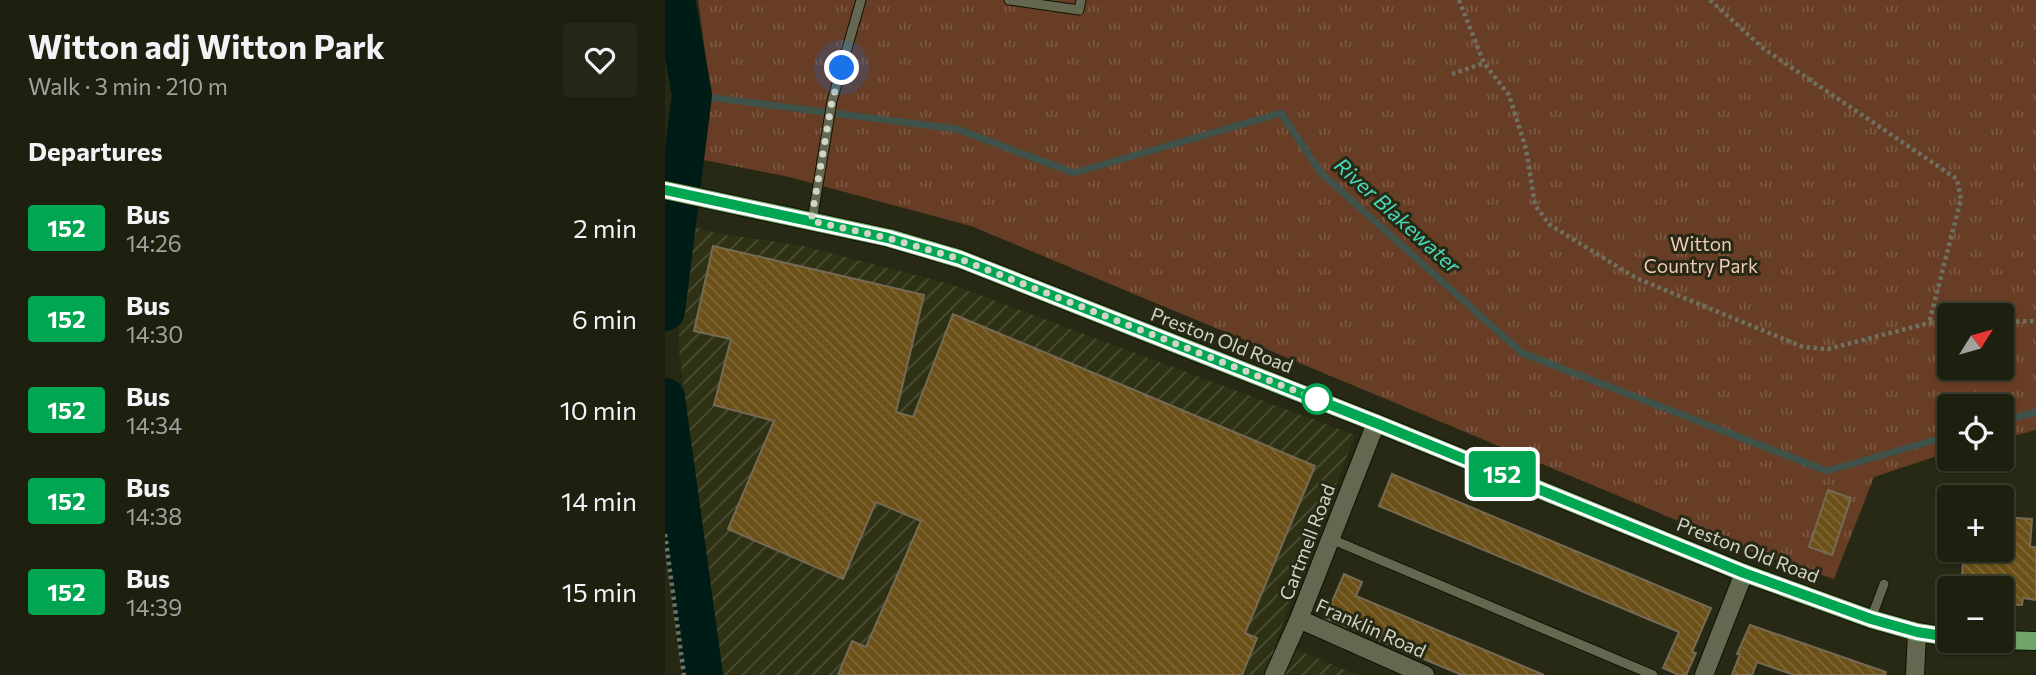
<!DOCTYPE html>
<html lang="en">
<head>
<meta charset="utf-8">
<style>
  body { margin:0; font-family:Commissioner,sans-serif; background:#252718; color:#f1f3f6; height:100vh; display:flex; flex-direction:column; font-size:26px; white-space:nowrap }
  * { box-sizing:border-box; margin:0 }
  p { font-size:23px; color:#a0a29e }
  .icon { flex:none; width:38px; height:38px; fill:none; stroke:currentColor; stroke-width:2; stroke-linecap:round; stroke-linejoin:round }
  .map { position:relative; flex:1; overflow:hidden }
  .side { display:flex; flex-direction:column; background:#1d1f0f; width:665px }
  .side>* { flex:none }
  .badge { padding:0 14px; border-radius:5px; font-size:24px; line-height:46px }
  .needle { width:46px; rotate:53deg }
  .buttons { position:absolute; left:1272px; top:303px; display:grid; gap:14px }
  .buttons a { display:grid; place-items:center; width:77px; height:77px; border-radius:7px; background:#1d1f0f; box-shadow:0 2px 5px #0004,0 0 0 2px #3b3d2f; font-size:35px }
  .you { position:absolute; width:35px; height:35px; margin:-18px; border:5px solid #fff; border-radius:50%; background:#1a73e8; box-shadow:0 0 0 10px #1a73e833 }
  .map>.badge { position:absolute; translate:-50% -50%; box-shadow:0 0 0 4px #fff }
  h2 { padding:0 28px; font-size:26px; line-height:63px }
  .round { display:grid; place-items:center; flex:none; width:74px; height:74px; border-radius:7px; background:#252718 }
  .summary { display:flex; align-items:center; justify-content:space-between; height:119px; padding:0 28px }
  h1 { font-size:33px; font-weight:700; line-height:52px }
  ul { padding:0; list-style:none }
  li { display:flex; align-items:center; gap:21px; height:91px; padding:0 28px }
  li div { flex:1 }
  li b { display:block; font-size:26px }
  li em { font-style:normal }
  li .badge { min-width:77px; font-weight:700; text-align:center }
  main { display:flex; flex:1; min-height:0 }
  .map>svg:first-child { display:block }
  .industrial { fill:url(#industrial-furrows) }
  .park { fill:url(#park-tufts); fill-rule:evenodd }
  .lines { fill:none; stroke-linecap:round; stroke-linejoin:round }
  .stream { stroke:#3f534b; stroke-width:7 }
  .river { stroke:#001c16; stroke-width:40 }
  .building { fill:url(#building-back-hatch); stroke:#766a54; stroke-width:2 }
  .lane-casing { stroke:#101201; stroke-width:11 }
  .street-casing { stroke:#101201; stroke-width:20 }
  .primary-casing { stroke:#101201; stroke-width:20 }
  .path { stroke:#6f7160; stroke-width:4.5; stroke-dasharray:3.5 3.5; stroke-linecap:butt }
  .lane { stroke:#656850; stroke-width:9 }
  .street { stroke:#656850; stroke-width:18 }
  .primary { stroke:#70a56a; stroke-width:18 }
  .line-casing { stroke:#fff; stroke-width:16 }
  .line { stroke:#00a651; stroke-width:10 }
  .walk { stroke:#d2d4c7; stroke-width:7; stroke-dasharray:0 12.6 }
  .stop-dot { fill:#fff; stroke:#00a651; stroke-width:3.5 }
  .labels { text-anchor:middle; stroke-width:6; stroke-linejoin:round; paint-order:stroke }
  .park-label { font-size:19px; fill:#f3ccb7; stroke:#272914 }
  .street-label { font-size:19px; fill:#d2d4c7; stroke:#272914 }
  .water-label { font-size:21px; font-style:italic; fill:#46dabd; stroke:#272914 }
</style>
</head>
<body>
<main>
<section class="side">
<div class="summary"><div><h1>Witton adj Witton Park</h1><p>Walk · 3 min · 210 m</p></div><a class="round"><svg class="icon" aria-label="heart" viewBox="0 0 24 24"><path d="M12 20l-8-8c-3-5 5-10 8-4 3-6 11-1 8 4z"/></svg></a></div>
<h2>Departures</h2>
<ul>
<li><span class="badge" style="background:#00a651;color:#fff">152</span><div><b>Bus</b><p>14:26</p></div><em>2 min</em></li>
<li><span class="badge" style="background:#00a651;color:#fff">152</span><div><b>Bus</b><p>14:30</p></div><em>6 min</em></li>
<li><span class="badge" style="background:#00a651;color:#fff">152</span><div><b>Bus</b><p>14:34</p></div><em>10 min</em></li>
<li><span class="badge" style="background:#00a651;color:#fff">152</span><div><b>Bus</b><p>14:38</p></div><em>14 min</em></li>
<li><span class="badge" style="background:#00a651;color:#fff">152</span><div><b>Bus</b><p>14:39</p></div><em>15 min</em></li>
</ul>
</section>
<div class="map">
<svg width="1371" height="675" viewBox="0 0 1371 675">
  <defs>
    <pattern id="industrial-furrows" width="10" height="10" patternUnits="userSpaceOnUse" patternTransform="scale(1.75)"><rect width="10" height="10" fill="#2e3114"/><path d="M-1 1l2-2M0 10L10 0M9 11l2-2" fill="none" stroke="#4b4e35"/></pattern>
    <pattern id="park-tufts" width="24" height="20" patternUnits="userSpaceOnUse" patternTransform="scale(1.75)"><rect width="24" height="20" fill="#673d25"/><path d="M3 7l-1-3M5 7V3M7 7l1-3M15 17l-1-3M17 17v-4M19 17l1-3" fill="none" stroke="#7c5843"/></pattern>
    <pattern id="building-back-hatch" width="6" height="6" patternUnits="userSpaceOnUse" patternTransform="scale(1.75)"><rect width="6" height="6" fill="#6b5018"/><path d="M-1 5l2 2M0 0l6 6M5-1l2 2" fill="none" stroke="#7f6838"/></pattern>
  </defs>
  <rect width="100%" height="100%" fill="#272914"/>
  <path class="industrial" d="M 25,226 L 51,233 L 138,246 L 285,284 L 690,435 L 611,641 L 692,675 L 54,675 L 14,349 L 14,314 L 18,269 L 22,236 Z"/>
  <path class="park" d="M 33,0 L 1371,0 L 1371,430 L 1337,439 L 1337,406 L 1284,406 L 1284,452 L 1209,477 L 1169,579 L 1088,552 L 306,226 L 124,177 L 34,159 L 44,80 ZM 1284,315 L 1337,315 L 1337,368 L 1284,368 Z"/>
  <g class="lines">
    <path class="stream" d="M 27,95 L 292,129 L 409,173 L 616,113 L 656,173 L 857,353 L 1162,471 L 1284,436
      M 1337,421 L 1371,412"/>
    <path class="river" d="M 0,311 L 27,95 L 10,0
      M 0,398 L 38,675"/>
  </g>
  <path class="building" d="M 48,246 L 259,295 L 231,412 L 248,417 L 288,314 L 650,466 L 580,633 L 592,638 L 577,675 L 173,675 L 187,641 L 201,647 L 256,521 L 211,502 L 178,579 L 63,529 L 109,421 L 49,405 L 66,339 L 29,331 Z
    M 727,474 L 1046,608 L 1027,652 L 1031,653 L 1021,675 L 1014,675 L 998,668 L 1014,632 L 714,506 Z
    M 1163,490 L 1186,498 L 1167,555 L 1144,547 Z
    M 1337,517 L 1367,519 L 1365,547 L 1371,547 L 1371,600 L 1358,598 L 1357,605 L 1337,604 L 1337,588 L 1296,588 L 1299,550 L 1337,550 Z
    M 679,574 L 697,582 L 691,596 L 879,675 L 797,675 L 660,618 Z
    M 1085,625 L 1221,672 L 1220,675 L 1129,675 L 1092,662 L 1087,675 L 1067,675 L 1075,654 L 1072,654 Z"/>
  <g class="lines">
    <g class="lane-casing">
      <path id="lane" d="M 344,0 L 414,10 L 416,0
        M 147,221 L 167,101 L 196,0
        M 666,539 L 988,675
        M 1283,612 L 1284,628
        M 1206,619 L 1219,584"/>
    </g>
    <g class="street-casing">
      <path id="street" d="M 634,619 L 760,675
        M 609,675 L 634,619 L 711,423
        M 1039,675 L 1079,573
        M 1250,675 L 1252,632"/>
    </g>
    <g class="primary-casing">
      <path id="primary" d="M 0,190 L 224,238 L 295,259 L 711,423 L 1079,573 L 1206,619 L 1252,632 L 1284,637
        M 1337,640 L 1371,641"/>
    </g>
    <path class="path" d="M 794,0 L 819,63 L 844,95 L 861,149 L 870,205 L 885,225 L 971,278 L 1138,347 L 1163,349 L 1264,323 L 1284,322
      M 1045,0 L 1099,49 L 1292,179 L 1296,199 L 1264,323
      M 787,74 L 819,63
      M 1337,322 L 1371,321
      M 0,534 L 19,675"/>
    <use href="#lane" class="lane"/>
    <use href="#street" class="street"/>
    <use href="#primary" class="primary"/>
  </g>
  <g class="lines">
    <g class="line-casing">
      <path id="line" d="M 0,190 L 223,238 L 295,259 L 711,423 L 1079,573 L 1206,619 L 1252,632 L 1284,637"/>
    </g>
    <use href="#line" class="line"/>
    <path class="walk" d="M 177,68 L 167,101 L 146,221 L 223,238 L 295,259 L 659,402 L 652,399"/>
  </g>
  <circle class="stop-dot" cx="652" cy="399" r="14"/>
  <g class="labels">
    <g class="park-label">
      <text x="1036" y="251">Witton<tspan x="1036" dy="22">Country Park</tspan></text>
    </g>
    <g class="street-label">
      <text transform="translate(557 340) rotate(21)" y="7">Preston Old Road</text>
      <text transform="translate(642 542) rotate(-69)" y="7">Cartmell Road</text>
      <text transform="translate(1083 550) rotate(21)" y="7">Preston Old Road</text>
      <text transform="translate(706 628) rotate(24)" y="7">Franklin Road</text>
    </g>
    <g class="water-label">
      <text transform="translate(732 216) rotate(42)" y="7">River Blakewater</text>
    </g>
  </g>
</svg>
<div class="buttons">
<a><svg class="needle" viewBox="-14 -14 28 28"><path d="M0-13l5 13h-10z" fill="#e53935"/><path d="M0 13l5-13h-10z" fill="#a0a29e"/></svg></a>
<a><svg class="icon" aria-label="locate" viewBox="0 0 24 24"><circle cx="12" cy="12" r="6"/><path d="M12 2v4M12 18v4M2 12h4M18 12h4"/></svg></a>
<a>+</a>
<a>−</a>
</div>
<div class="you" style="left:177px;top:68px"></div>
<b class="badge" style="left:837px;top:474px;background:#00a651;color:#fff">152</b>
</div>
</main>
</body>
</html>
